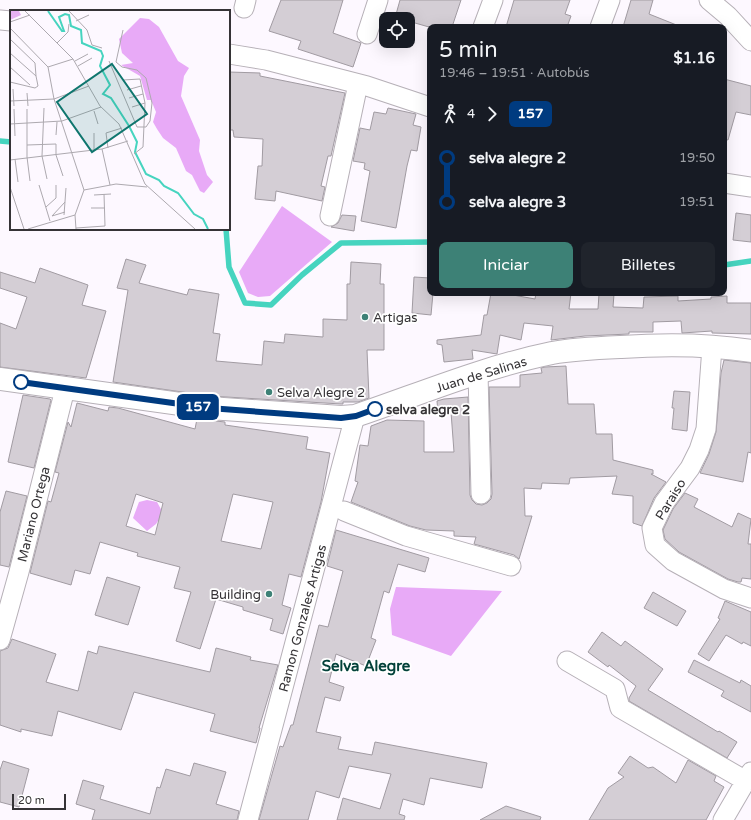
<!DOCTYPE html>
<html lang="es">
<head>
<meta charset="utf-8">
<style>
  body { margin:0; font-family:"Varela Round",sans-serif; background:#20242c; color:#f1f3f6; height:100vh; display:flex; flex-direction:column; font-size:15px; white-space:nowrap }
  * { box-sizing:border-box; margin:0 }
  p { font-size:13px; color:#9ea1a6 }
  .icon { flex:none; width:22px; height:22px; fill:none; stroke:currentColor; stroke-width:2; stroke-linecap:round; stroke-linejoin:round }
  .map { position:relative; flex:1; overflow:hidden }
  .panel { position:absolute; left:427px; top:24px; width:300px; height:272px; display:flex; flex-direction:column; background:#171b24; border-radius:8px; box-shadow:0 4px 16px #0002 }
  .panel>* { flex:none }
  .badge { padding:0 8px; border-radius:6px; font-size:14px; line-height:26px }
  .fabs { position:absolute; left:379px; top:12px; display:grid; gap:8px }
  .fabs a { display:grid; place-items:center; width:36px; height:36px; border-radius:8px; background:#171b24; box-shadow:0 4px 16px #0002; font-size:20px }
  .scale { position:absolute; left:12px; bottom:10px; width:54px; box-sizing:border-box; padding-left:4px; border:2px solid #353336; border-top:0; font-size:11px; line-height:14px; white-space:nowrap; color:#353336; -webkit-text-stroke:3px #fff; paint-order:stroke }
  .map>.badge { position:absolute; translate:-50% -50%; box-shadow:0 0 0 2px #fff }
  .legs { display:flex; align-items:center; gap:6px; height:44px; padding:0 12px; font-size:13px }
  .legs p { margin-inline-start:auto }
  .summary { display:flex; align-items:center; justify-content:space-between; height:68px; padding:0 12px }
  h1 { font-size:22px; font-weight:600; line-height:30px }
  .cta { display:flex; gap:8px; margin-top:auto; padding:8px 12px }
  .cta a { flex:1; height:46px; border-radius:8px; background:#3d8176; color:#fff; font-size:16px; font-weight:600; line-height:46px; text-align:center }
  .cta a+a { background:#20242c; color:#f1f3f6 }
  ul { padding:0 12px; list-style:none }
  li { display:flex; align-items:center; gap:14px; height:44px; font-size:15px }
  li i { display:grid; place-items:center; width:6px; height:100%; margin:0 5px; background:currentColor }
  li i::after { content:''; width:10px; height:10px; margin:-5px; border:3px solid; border-radius:50%; background:#171b24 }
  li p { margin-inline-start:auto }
  li:first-child i { background:linear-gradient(#0000 50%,currentColor 0) }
  li:last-child i { background:linear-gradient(currentColor 50%,#0000 0) }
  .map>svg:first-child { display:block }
  .forest { fill:#e8aaf7 }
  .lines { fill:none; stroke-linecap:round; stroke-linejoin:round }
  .stream { stroke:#46d4bf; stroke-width:5.5 }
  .building { fill:#d4ced5; stroke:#a19ba2; fill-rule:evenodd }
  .minor-casing { stroke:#b6b0b7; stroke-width:21 }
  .tertiary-casing { stroke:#b6b0b7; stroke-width:24 }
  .minor { stroke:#fff; stroke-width:19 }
  .tertiary { stroke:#fff; stroke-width:22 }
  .line-1-casing { stroke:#fff; stroke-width:9 }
  .line-1 { stroke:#003b80; stroke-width:6 }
  .poi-dot { fill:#3d8176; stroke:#fff; stroke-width:1.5 }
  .stop-1-dot { fill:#fff; stroke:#003b80; stroke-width:2 }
  .labels { text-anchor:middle; stroke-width:3.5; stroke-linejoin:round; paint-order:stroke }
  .poi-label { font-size:13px; fill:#353336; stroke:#fff; text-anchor:start }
  .street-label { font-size:13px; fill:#353336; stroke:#fff }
  .stop-label { font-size:13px; font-weight:bold; fill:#353336; stroke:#fff; text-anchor:start }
  .quarter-label { font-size:15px; font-weight:bold; fill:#03423a; stroke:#fff }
  .inset-river { fill:none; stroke:#46d4bf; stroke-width:2 }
  .inset-road { fill:none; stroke:#ada9af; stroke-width:1 }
  .view { fill:#0f766e; fill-opacity:0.15; stroke:#0f766e; stroke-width:2 }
  .inset-edge { fill:none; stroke:#353336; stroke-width:2 }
</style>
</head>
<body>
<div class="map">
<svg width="751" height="820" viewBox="0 0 751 820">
  <rect width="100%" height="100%" fill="#fdf8ff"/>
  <path class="forest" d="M 282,206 L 332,242 L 270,296 L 258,297 L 248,293 L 239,272 Z
    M 147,500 L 157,502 L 163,513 L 156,524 L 147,531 L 133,518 L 139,502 Z
    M 396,587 L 502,591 L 451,656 L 392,635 L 390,609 Z"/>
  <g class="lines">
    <path class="stream" d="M 0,141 L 11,142
      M 226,229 L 229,267 L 245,303 L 271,305 L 302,275 L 341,243 L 430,242
      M 724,265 L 751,261"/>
  </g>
  <path class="building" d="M 281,0 L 343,0 L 333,33 L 361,43 L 353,67 L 298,49 L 301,41 L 269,31 Z
    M 400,0 L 461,0 L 452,27 L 429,27 L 408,21 L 408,19 L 395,18 Z
    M 514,0 L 570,0 L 565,14 L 571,16 L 567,27 L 506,27 Z
    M 631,0 L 653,0 L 649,14 L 679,26 L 679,27 L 623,27 Z
    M 229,72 L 260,73 L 260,76 L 345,93 L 331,156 L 328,156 L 321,186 L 325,187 L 322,201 L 276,191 L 275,201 L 255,199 L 258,166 L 262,166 L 263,139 L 234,137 L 233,130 L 229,130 Z
    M 724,79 L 751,86 L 751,115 L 736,112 L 728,140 L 724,139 Z
    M 388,108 L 416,114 L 413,125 L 421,127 L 417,151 L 411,150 L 407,166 L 396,228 L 361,221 L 370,171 L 364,169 L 365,163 L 353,161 L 360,128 L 370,130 L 374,112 L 386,114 Z
    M 736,213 L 751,215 L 751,242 L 733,240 Z
    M 342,215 L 356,216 L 354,231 L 331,227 L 338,223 Z
    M 126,259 L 146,265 L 139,283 L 187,295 L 189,289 L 219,294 L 213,333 L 220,334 L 216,361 L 262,365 L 264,341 L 284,343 L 285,334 L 323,337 L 323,319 L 347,320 L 347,284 L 350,284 L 351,262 L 381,264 L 380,284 L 384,284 L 384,350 L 367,350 L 369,398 L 358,402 L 343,402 L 343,404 L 341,404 L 210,396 L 113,382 L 128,290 L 117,288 Z
    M 40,268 L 88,285 L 82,305 L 106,311 L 86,378 L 0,367 L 0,323 L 16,329 L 27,297 L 0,288 L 0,272 L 35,283 Z
    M 414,277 L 430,278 L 430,293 L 433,293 L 431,315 L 412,313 Z
    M 491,293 L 502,293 L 535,299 L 536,293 L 571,293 L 569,309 L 598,309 L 599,294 L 614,294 L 613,307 L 643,308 L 644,297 L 678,296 L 678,301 L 711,299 L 711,297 L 727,296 L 727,303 L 751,303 L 751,334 L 712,333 L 712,331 L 682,333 L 681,321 L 653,322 L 653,332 L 629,332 L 629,334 L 585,336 L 551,340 L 553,326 L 524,323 L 521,340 L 500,335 L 497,354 L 472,350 L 473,359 L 444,362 L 442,345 L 437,344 L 437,340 L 481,335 L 484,315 L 487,315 Z
    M 724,360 L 751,363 L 751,453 L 748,452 L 743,482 L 700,473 L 709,454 L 716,432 L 721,373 Z
    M 566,366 L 568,404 L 594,404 L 596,434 L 612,434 L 613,460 L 653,470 L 653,474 L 651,474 L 666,482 L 654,498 L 642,526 L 633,523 L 633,496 L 612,494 L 617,476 L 570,478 L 569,484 L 542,483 L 541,489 L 524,488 L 525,516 L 532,516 L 519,559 L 514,555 L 474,544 L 476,537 L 454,536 L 454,531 L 426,530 L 410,526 L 351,502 L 358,482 L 355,481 L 360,445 L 368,446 L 371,426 L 387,420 L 424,421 L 424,452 L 454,452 L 451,412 L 438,413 L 437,401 L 444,399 L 468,397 L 470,495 L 472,500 L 476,504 L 482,505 L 487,503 L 491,499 L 492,494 L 489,387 L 520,387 L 520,375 L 542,373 L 541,368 L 545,367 Z
    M 674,391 L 690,392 L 687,431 L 672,429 L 674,408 L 672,408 Z
    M 23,395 L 50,399 L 51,400 L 34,468 L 8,462 Z
    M 77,403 L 108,411 L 109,407 L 118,408 L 195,429 L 197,419 L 225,422 L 225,425 L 308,437 L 306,449 L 330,453 L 321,502 L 301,577 L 289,574 L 282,605 L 291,608 L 283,634 L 270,630 L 273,619 L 243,610 L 243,607 L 216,599 L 200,649 L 176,641 L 191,592 L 174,588 L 180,567 L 137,556 L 138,553 L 100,542 L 90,574 L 75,570 L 71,585 L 30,573 L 48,501 L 51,502 L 59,473 L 55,472 L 68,422 L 71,427 ZM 136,494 L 163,503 L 155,535 L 126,526 ZM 233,494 L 273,502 L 261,549 L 221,541 Z
    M 6,491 L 27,496 L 9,567 L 0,565 L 0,512 Z
    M 685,493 L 698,499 L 694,507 L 732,527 L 738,513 L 751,519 L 748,544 L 751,544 L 751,579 L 742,578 L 741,582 L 738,582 L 728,579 L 679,552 L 665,539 L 663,530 L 673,509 Z
    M 336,530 L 429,558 L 425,572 L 398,564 L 389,593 L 384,591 L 371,638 L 376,640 L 366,666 L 336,654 L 329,682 L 344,687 L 340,701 L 325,697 L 316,732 L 341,737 L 338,749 L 372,755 L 375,742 L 487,763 L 482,788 L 430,778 L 424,805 L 403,799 L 399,814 L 405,816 L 404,820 L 337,820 L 343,798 L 380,809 L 391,774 L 349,766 L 339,798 L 316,791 L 308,820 L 259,820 L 280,746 L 283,747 L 291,725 L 293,725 L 319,625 L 328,627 L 343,571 L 327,566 Z
    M 107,577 L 140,587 L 128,625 L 95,615 Z
    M 653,592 L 686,611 L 677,626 L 644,608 Z
    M 725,601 L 751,612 L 751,646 L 743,642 L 742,644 L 726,635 L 709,661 L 698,654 L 720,619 L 718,618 Z
    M 602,632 L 621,646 L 625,641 L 663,669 L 648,690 L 718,732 L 719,731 L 737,742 L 727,758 L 629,701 L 629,698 L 636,686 L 609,665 L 608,667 L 588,652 Z
    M 12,639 L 56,654 L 46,682 L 78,691 L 88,651 L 97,654 L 99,646 L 210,672 L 216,648 L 251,657 L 250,660 L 278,665 L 259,728 L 260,728 L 256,743 L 210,731 L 215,714 L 134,692 L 121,730 L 58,711 L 52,736 L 21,729 L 21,732 L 0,725 L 0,651 L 8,648 Z
    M 694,660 L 740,683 L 741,680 L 751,686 L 751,712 L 721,696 L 724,691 L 688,672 Z
    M 630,756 L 648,768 L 653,767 L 676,783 L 688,760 L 716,776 L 714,781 L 724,787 L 706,820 L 589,820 L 608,788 L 624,777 L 618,773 Z
    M 3,761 L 29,769 L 19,807 L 0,802 L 0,770 Z
    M 194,763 L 226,772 L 216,804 L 239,811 L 237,820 L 92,820 L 95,810 L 76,804 L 83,780 L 104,786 L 100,799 L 150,814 L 157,787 L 160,788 L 166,769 L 190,776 Z
    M 506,806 L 541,817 L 540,820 L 480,820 Z"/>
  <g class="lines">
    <g class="minor-casing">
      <path id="minor" d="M 709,0 L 728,16 L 751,41
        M 244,8 L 246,0
        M 0,20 L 11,21
        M 483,27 L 493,0
        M 600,27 L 610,0
        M 367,34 L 378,0
        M 229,54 L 266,60 L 367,86 L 430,107
        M 724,183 L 751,187
        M 330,216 L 358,84
        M 712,347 L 706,429 L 699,450 L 690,468 L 664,503 L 652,528 L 655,545 L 673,561 L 724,589 L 751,598
        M 478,373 L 481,494
        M 344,511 L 406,536 L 511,566
        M 0,640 L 19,572 L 65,389
        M 567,661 L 615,689 L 620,708 L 746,781
        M 248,820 L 355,416
        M 723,820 L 751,772"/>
    </g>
    <g class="tertiary-casing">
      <path id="tertiary" d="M 0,379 L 209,408 L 341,417 L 355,416 C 420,394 484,367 552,353 C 574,349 598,348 621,347 C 664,344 708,344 751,351"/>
    </g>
    <use href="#minor" class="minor"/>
    <use href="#tertiary" class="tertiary"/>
  </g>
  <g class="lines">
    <g class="line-1-casing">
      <path id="line-1" d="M 21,382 L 209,408 L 341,418 L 356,416 L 375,409"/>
    </g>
    <use href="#line-1" class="line-1"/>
  </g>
  <g class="poi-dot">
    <circle cx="365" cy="317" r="4"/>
    <circle cx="269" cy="392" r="4"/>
    <circle cx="269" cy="594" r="4"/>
  </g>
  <g class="stop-1-dot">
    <circle cx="21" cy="382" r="7"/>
    <circle cx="375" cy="409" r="7"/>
  </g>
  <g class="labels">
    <g class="poi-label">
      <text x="373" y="322">Artigas</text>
      <text x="277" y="397">Selva Alegre 2</text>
      <text x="261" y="599" text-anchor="end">Building</text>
    </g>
    <g class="street-label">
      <text transform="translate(481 374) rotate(-17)" y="5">Juan de Salinas</text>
      <text transform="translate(670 499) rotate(-58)" y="5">Paraiso</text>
      <text transform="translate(33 514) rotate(-76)" y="5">Mariano Ortega</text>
      <text transform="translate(302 618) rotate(-75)" y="5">Ramon Gonzales Artigas</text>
    </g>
    <g class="stop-label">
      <text x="386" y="414">selva alegre 2</text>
    </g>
    <g class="quarter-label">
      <text x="366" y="671">Selva Alegre</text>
    </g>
  </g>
  <g transform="translate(10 10)">
    <rect width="220" height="220" fill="#fdf8ff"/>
    <path d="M 0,1 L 9,1 L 11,5 L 0,10 Z" fill="#e6b1f2"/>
    <path d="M 130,8 L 139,9 L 149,17 L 168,51 L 179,58 L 174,66 L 171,86 L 190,130 L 189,141 L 197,165 L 203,172 L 194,183 L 190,181 L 182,165 L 176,161 L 166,138 L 153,128 L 147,119 L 143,112 L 146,102 L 141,90 L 137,90 L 130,66 L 111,55 L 123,53 L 112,43 L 109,29 Z" fill="#e8aaf7"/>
    <path class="inset-river" d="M 38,1 L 52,21 L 54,21 L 49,7 L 55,4 L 59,5 L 61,16 L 71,20 L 72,33 L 91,41 L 93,46 L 90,56 L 100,75 L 93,84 L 101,88 L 119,116 L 127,132 L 125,142 L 136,164 L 149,170 L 154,176 L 168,183 L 184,204 L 193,209 L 198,219"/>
    <path class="inset-road" d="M 15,1 L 63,49 L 90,96 L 109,114 L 135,174 L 185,219M 59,1 L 77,20 L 82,35 L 92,38M 66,11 L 79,5M 0,12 L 20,5M 0,18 L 38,57 L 44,89 L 74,180M 0,29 L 25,53 L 26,66M 47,33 L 58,22 L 59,14M 0,43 L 26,66 L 28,76 L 25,78 L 0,72M 65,51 L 78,44M 99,51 L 127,117 L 136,117 L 140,111 L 142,93 L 136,68 L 127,60 L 112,57 L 106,52 L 113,20M 68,56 L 82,48M 0,57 L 20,75M 38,57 L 63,49M 113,70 L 130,69 L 135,93 L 133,137 L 124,144M 3,79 L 4,96M 117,80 L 131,76M 17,83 L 18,96M 119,88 L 133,84M 0,91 L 44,89 L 79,76M 122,97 L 135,93M 34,98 L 32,146 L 37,169M 4,99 L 5,126M 17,99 L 17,147 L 20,171M 84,101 L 88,114M 0,114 L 52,111 L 91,97M 84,123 L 84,140M 46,125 L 47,112M 17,135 L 46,134 L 46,145 L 53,166M 98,138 L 96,123 L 112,118M 92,139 L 100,175M 5,149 L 8,172M 0,150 L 92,139 L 118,131M 29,175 L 40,211M 0,177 L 14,219M 74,180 L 106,174 L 137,177M 84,185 L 101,184M 36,197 L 46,188 L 46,175M 81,198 L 95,198M 54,205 L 56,178M 65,205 L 66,219M 42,206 L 55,192M 42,206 L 55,202M 66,218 L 95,216 L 94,184M 18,219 L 65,205 L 74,180"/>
    <path class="view" d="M 102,54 L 137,104 L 82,142 L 47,92 Z"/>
    <rect width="220" height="220" class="inset-edge"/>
  </g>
</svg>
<div class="fabs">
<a><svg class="icon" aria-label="locate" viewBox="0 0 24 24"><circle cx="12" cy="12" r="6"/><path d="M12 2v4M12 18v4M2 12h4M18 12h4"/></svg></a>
</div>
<div class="scale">20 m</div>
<b class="badge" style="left:198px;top:407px;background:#003b80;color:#fff">157</b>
<section class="panel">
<div class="summary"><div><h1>5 min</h1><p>19:46 – 19:51 · Autobús</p></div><b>$1.16</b></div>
<div class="legs"><svg class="icon" aria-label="walk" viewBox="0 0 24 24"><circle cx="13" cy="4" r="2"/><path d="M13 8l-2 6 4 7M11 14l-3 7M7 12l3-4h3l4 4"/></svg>4<svg class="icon" aria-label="forward" viewBox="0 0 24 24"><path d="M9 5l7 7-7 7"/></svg><b class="badge" style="background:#003b80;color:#fff">157</b></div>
<ul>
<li><i style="color:#003b80"></i><b>selva alegre 2</b><p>19:50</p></li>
<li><i style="color:#003b80"></i><b>selva alegre 3</b><p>19:51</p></li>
</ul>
<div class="cta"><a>Iniciar</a><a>Billetes</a></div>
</section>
</div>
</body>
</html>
